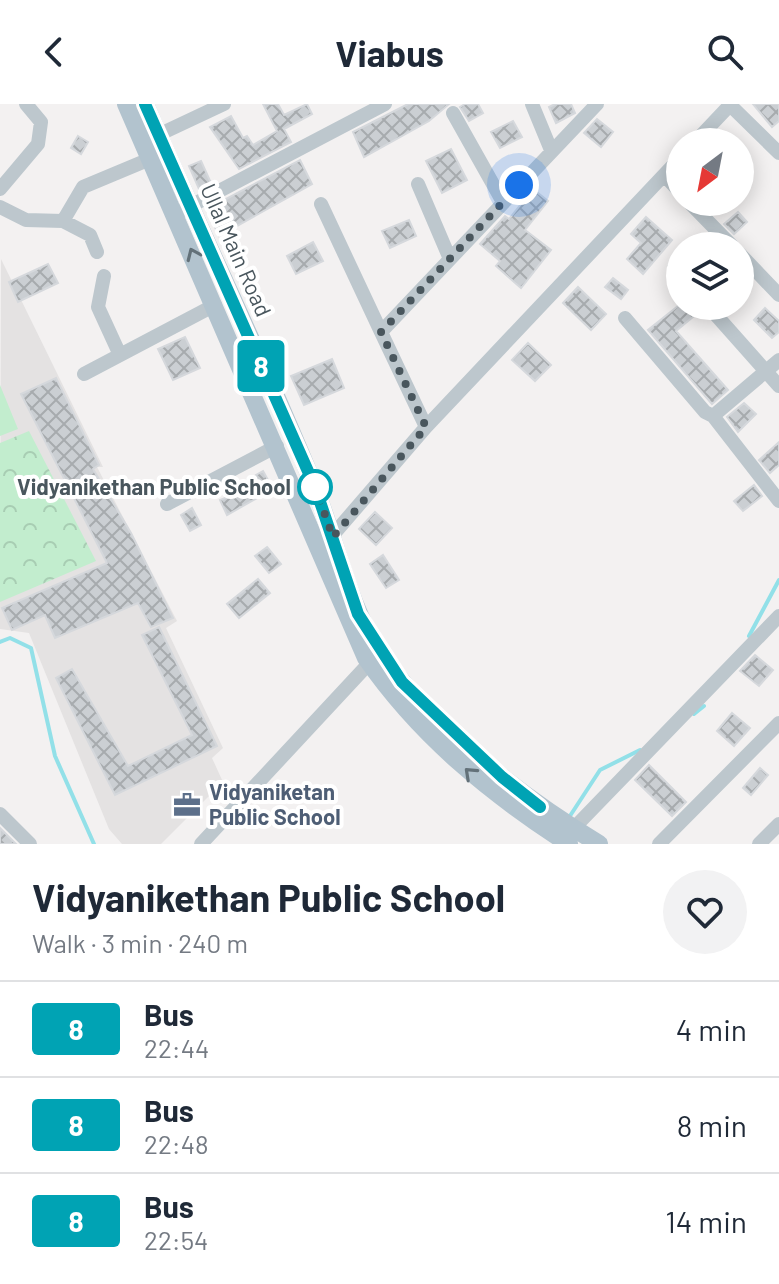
<!DOCTYPE html>
<html lang="en">
<head>
<meta charset="utf-8">
<style>
  body { margin:0; font-family:Barlow,sans-serif; background:#f2f2f3; color:#1f2937; height:100vh; display:flex; flex-direction:column; font-size:30px; white-space:nowrap }
  * { box-sizing:border-box; margin:0 }
  p { font-size:26px; color:#747a83 }
  .icon { flex:none; width:44px; height:44px; fill:none; stroke:currentColor; stroke-width:2; stroke-linecap:round; stroke-linejoin:round }
  .map { position:relative; height:740px; overflow:hidden }
  .panel { display:flex; flex-direction:column; background:#fff; flex:1 }
  .panel>* { flex:none }
  .badge { padding:0 16px; border-radius:6px; font-size:28px; line-height:52px }
  .needle { width:52px; rotate:212deg }
  .tools { position:absolute; left:666px; top:24px; display:grid; gap:16px }
  .tools a { display:grid; place-items:center; width:88px; height:88px; border-radius:50%; background:#fff; box-shadow:0 4px 20px #0003; font-size:40px }
  .you { position:absolute; width:40px; height:40px; margin:-20px; border:6px solid #fff; border-radius:50%; background:#1a73e8; box-shadow:0 0 0 12px #1a73e833 }
  .map>.badge { position:absolute; translate:-50% -50%; box-shadow:0 0 0 4px #fff }
  .round { display:grid; place-items:center; flex:none; width:84px; height:84px; border-radius:42px; background:#f2f2f3 }
  .headline { display:flex; align-items:center; justify-content:space-between; height:136px; padding:0 32px }
  h1 { font-size:38px; font-weight:700; line-height:60px }
  ul { padding:0; list-style:none }
  li { display:flex; align-items:center; gap:24px; height:96px; padding:0 32px; border-top:2px solid #e0e1e3 }
  li div { flex:1 }
  li b { display:block; font-size:30px }
  li em { font-style:normal }
  li .badge { min-width:88px; font-weight:700; text-align:center }
  header { display:flex; justify-content:space-between; align-items:center; height:104px; padding:0 32px; background:#fff; font-size:36px; font-weight:700 }
  .map>svg:first-child { display:block }
  .education { fill:#e4e2e2 }
  .grass { fill:#c2edce }
  .park { fill:url(#park-crowns) }
  .lines { fill:none; stroke-linecap:round; stroke-linejoin:round }
  .stream { stroke:#92e0e8; stroke-width:4 }
  .building { fill:url(#building-cross-hatch); stroke:#d5d8dc; stroke-width:2 }
  .minor { stroke:#bdc7cd; stroke-width:14 }
  .major { stroke:#b2c3ce; stroke-width:18 }
  .oneway { stroke:#637179 }
  .line-casing { stroke:#fff; stroke-width:18 }
  .line { stroke:#00a3b4; stroke-width:12 }
  .walk { stroke:#49565d; stroke-width:8; stroke-dasharray:0 14.4 }
  .stop-dot { fill:#fff; stroke:#00a3b4; stroke-width:4 }
  .labels { text-anchor:middle; stroke-width:8; stroke-linejoin:round; paint-order:stroke }
  .street-label { font-size:22px; fill:#49565d; stroke:#fff }
  .stop-label { font-size:22px; font-weight:bold; fill:#49565d; stroke:#fff; text-anchor:end }
  .service-label { font-size:22px; font-weight:bold; fill:#4e5e75; stroke:#fff; text-anchor:start }
</style>
</head>
<body>
<header><svg class="icon" aria-label="back" viewBox="0 0 24 24"><path d="M15 5l-7 7 7 7"/></svg>Viabus<svg class="icon" aria-label="search" viewBox="0 0 24 24"><circle cx="10" cy="10" r="6"/><path d="M15 15l6 6"/></svg></header>
<div class="map">
<svg width="779" height="740" viewBox="0 0 779 740">
  <defs>
    <pattern id="park-crowns" width="20" height="18" patternUnits="userSpaceOnUse" patternTransform="scale(2)"><rect width="20" height="18" fill="#c2edce"/><path d="M2 6a3 3 0 1 1 6 0M12 15a3 3 0 1 1 6 0" fill="none" stroke="#a8cdb3"/></pattern>
    <pattern id="building-cross-hatch" width="8" height="8" patternUnits="userSpaceOnUse" patternTransform="scale(2)"><rect width="8" height="8" fill="#cbcfd3"/><path d="M0 0l8 8M0 8l8-8" fill="none" stroke="#a7abae"/></pattern>
  </defs>
  <rect width="100%" height="100%" fill="#f3f1f1"/>
  <path class="education" d="M 1,155 L 103,363 L 97,363 L 177,517 L 166,524 L 223,644 L 212,654 L 223,678 L 161,740 L 122,740 L 109,725 L 29,529 L 0,525 Z"/>
  <path class="grass" d="M 0,281 L 18,325 L 0,332 Z"/>
  <path class="park" d="M 29,327 L 96,457 L 0,498 L 0,339 Z"/>
  <g class="lines">
    <path class="stream" d="M 749,532 L 779,476
      M 0,538 L 10,534 L 31,544 L 55,652 L 94,740
      M 694,610 L 704,602
      M 568,715 L 600,666 L 640,646"/>
  </g>
  <path class="building" d="M 263,0 L 278,0 L 284,11 L 307,0 L 312,10 L 284,25 L 291,38 L 239,65 L 210,23 L 231,12 L 243,34 L 247,32 L 253,41 L 277,27 Z
    M 408,0 L 449,0 L 429,17 L 364,53 L 353,28 Z
    M 465,0 L 478,0 L 483,9 L 469,17 L 460,3 Z
    M 555,0 L 571,0 L 575,9 L 556,19 L 549,3 Z
    M 753,0 L 779,0 L 779,17 L 772,23 Z
    M 597,15 L 613,28 L 601,43 L 584,29 Z
    M 513,17 L 522,33 L 500,44 L 491,28 Z
    M 78,32 L 88,38 L 81,50 L 71,44 Z
    M 451,45 L 467,76 L 442,89 L 426,57 Z
    M 300,56 L 312,80 L 219,132 L 207,105 Z
    M 201,57 L 211,79 L 199,85 L 189,62 Z
    M 533,85 L 548,97 L 525,126 L 551,146 L 521,184 L 496,162 L 500,157 L 480,140 L 505,112 L 509,115 Z
    M 738,108 L 747,118 L 734,130 L 724,120 Z
    M 646,113 L 672,136 L 643,170 L 627,155 L 641,139 L 631,130 Z
    M 409,116 L 416,132 L 390,144 L 382,127 Z
    M 313,138 L 323,157 L 296,170 L 287,152 Z
    M 48,160 L 58,179 L 18,198 L 9,178 Z
    M 613,174 L 628,186 L 621,195 L 605,183 Z
    M 578,183 L 606,210 L 591,226 L 563,199 Z
    M 678,202 L 686,202 L 694,212 L 676,227 L 728,286 L 712,300 L 648,226 Z
    M 765,204 L 779,217 L 779,228 L 772,234 L 754,216 Z
    M 185,233 L 200,264 L 173,276 L 158,245 Z
    M 528,239 L 551,261 L 535,277 L 512,256 Z
    M 332,255 L 344,284 L 304,301 L 291,272 Z
    M 56,274 L 99,361 L 93,365 L 131,429 L 173,514 L 151,523 L 138,499 L 55,534 L 45,511 L 12,526 L 2,504 L 107,459 L 21,290 Z
    M 744,299 L 756,310 L 738,328 L 727,313 Z
    M 779,338 L 779,361 L 770,369 L 759,356 Z
    M 263,367 L 273,385 L 227,411 L 220,396 L 240,388 L 237,382 Z
    M 754,381 L 762,392 L 743,407 L 734,397 Z
    M 192,404 L 201,421 L 190,427 L 181,411 Z
    M 375,408 L 392,424 L 376,441 L 359,425 Z
    M 267,443 L 281,460 L 269,469 L 255,452 Z
    M 383,451 L 399,476 L 386,484 L 370,460 Z
    M 258,475 L 270,489 L 239,514 L 227,500 Z
    M 159,523 L 217,642 L 115,691 L 56,574 L 72,565 L 128,662 L 192,631 L 142,531 Z
    M 755,551 L 773,566 L 759,582 L 740,567 Z
    M 732,609 L 750,624 L 734,642 L 717,627 Z
    M 649,661 L 686,698 L 672,712 L 635,676 Z
    M 760,664 L 768,671 L 751,691 L 743,684 Z
    M 0,724 L 16,740 L 0,740 Z"/>
  <g class="lines">
    <path class="minor" d="M 532,0 L 551,46
      M 453,9 L 503,98
      M 158,31 L 224,0
      M 695,38 L 730,1 L 779,49
      M 664,71 L 680,88
      M 418,80 L 450,155
      M 0,85 L 38,40 L 41,18 L 26,0
      M 689,98 L 732,142
      M 321,100 L 381,228
      M 0,103 L 26,116 L 63,117 L 83,83 L 150,55
      M 183,106 L 385,0
      M 63,117 L 90,131 L 97,148
      M 740,150 L 779,191
      M 674,164 L 680,171
      M 104,172 L 98,203 L 120,251
      M 708,202 L 779,282
      M 625,214 L 705,308 L 713,312 L 779,397
      M 84,270 L 215,201
      M 713,312 L 779,256
      M 426,323 L 381,228 L 597,0
      M 167,400 L 277,342
      M 326,439 L 426,323 L 680,54
      M 0,710 L 30,740
      M 574,724 L 779,512
      M 201,740 L 374,554
      M 659,740 L 779,619
      M 759,740 L 779,720"/>
    <path class="major" d="M 126,0 L 366,554 C 420,632 490,689 569,740
      M 145,0 C 200,128 262,253 314,382 C 337,438 347,500 381,550 C 436,628 519,691 599,740"/>
  </g>
  <defs><path id="oneway-chevron" d="M-2-3.5L2.5 0L-2 3.5" fill="none" stroke-width="1.6" stroke-linecap="round" stroke-linejoin="round" transform="scale(2)"/></defs>
  <g class="oneway">
    <use href="#oneway-chevron" transform="translate(193 150) rotate(-114)"/>
    <use href="#oneway-chevron" transform="translate(470 669) rotate(-137)"/>
  </g>
  <g class="lines">
    <g class="line-casing">
      <path id="line" d="M 145,0 L 315,383 L 358,510 L 402,578 L 502,673 L 540,703"/>
    </g>
    <use href="#line" class="line"/>
    <path class="walk" d="M 315,383 L 333,433 L 426,323 L 381,228 L 519,81"/>
  </g>
  <defs>
    <g id="office-bare" transform="scale(2.16)"><path d="M-6-3h4V-5.5h4V-3h4V5H-6ZM-1-4.5V-3h2v-1.5ZM-6 0V1H6V0Z" fill="#5c6f8a" stroke="#fff" stroke-width="2.5" paint-order="stroke"/></g>
  </defs>
  <g fill-rule="evenodd">
    <use href="#office-bare" x="187" y="701"/>
  </g>
  <circle class="stop-dot" cx="315" cy="383" r="16"/>
  <g class="labels">
    <g class="street-label">
      <text transform="translate(236 146) rotate(66)" y="8">Ullal Main Road</text>
    </g>
    <g class="stop-label">
      <text x="291" y="391">Vidyanikethan Public School</text>
    </g>
    <g class="service-label">
      <text x="209" y="696">Vidyaniketan<tspan x="209" dy="25">Public School</tspan></text>
    </g>
  </g>
</svg>
<div class="tools">
<a><svg class="needle" viewBox="-14 -14 28 28"><path d="M0-13l5 13h-10z" fill="#e53935"/><path d="M0 13l5-13h-10z" fill="#747a83"/></svg></a>
<a><svg class="icon" aria-label="layers" viewBox="0 0 24 24"><path d="M12 4l9 5-9 5-9-5zM3 14l9 5 9-5"/></svg></a>
</div>
<div class="you" style="left:519px;top:81px"></div>
<b class="badge" style="left:261px;top:262px;background:#00a3b4;color:#fff">8</b>
</div>
<section class="panel">
<div class="headline"><div><h1>Vidyanikethan Public School</h1><p>Walk · 3 min · 240 m</p></div><a class="round"><svg class="icon" aria-label="heart" viewBox="0 0 24 24"><path d="M12 20l-8-8c-3-5 5-10 8-4 3-6 11-1 8 4z"/></svg></a></div>
<ul>
<li><span class="badge" style="background:#00a3b4;color:#fff">8</span><div><b>Bus</b><p>22:44</p></div><em>4 min</em></li>
<li><span class="badge" style="background:#00a3b4;color:#fff">8</span><div><b>Bus</b><p>22:48</p></div><em>8 min</em></li>
<li><span class="badge" style="background:#00a3b4;color:#fff">8</span><div><b>Bus</b><p>22:54</p></div><em>14 min</em></li>
</ul>
</section>
</body>
</html>
